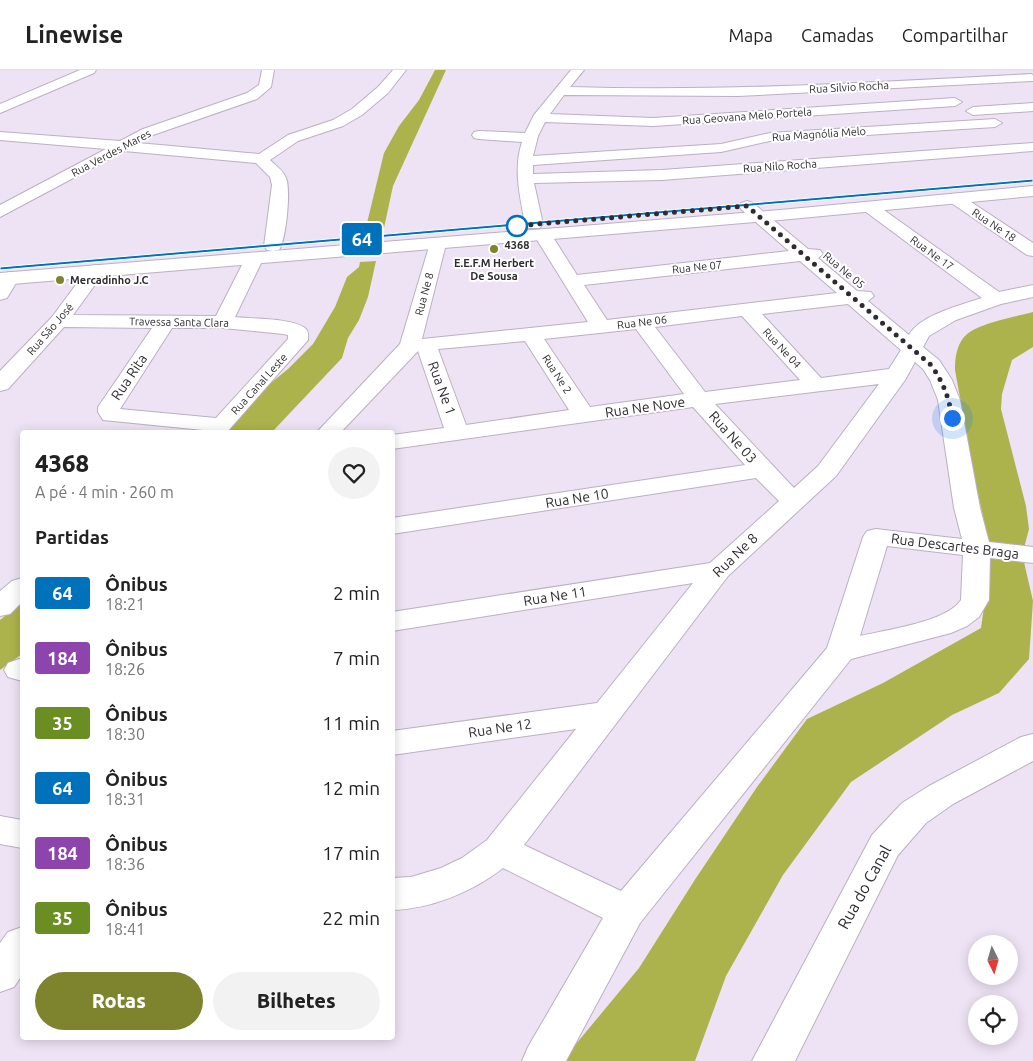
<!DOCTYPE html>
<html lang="pt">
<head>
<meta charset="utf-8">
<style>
  body { margin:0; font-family:Ubuntu,sans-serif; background:#f2f2f2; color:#222; height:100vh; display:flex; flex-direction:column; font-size:19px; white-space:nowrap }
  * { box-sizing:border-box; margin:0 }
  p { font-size:16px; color:#767676 }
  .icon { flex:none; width:28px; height:28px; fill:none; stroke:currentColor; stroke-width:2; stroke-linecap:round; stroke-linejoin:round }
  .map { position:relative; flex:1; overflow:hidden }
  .sheet { position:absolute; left:20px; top:360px; width:375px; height:610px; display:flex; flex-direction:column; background:#fff; border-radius:5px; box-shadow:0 2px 12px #0003 }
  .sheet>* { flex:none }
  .badge { padding:0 10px; border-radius:4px; font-size:18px; line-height:32px }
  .needle { width:32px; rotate:175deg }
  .fabs { position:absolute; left:968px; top:865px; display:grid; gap:10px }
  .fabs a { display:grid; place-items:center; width:50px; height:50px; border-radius:50%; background:#fff; box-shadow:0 2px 12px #0003; font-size:25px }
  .you { position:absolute; width:25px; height:25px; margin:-12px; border:4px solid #fff; border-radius:50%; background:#1a73e8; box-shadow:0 0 0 8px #1a73e833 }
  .map>.badge { position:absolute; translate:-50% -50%; box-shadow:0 0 0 2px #fff }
  h2 { padding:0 15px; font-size:19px; line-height:45px }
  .round { display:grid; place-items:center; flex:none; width:52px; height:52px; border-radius:26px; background:#f2f2f2 }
  .head { display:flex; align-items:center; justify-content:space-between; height:85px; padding:0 15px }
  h1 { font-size:24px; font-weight:800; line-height:38px }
  .primary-button { display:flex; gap:10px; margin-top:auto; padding:10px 15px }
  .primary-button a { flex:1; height:58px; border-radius:30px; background:#7e832d; color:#fff; font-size:20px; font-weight:800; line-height:58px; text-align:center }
  .primary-button a+a { background:#f2f2f2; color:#222 }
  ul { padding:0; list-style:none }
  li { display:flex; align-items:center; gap:15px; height:65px; padding:0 15px }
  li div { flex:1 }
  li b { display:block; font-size:19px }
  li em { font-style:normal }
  li .badge { min-width:55px; font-weight:700; text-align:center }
  header { display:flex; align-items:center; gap:30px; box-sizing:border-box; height:70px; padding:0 25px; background:#fff; border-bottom:1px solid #e0e0e0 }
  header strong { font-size:24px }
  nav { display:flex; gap:28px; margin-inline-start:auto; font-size:18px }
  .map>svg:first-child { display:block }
  .water { fill:#adb34c }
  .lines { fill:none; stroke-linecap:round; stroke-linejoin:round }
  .minor-casing { stroke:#bbb0c1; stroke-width:2 }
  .tertiary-casing { stroke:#bbb0c1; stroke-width:2 }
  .minor { fill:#fff; fill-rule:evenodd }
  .tertiary { fill:#fff; fill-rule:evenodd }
  .line { fill:#0072bc; stroke:#fff }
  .walk { stroke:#2f2b31; stroke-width:5; stroke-dasharray:0 9 }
  .stop-dot { fill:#fff; stroke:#0072bc; stroke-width:2.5 }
  .poi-dot { fill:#7e832d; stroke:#fff; stroke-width:2 }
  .labels { text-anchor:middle; stroke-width:4; stroke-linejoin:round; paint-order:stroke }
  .far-street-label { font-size:11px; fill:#2f2b31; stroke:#fff }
  .far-stop-label { font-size:11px; font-weight:bold; fill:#2f2b31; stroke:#fff }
  .far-poi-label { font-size:11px; font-weight:bold; fill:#2f2b31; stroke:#fff }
  .street-label { font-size:14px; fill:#2f2b31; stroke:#fff }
  .near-street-label { font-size:16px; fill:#2f2b31; stroke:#fff }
</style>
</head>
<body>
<header>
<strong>Linewise</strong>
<nav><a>Mapa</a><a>Camadas</a><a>Compartilhar</a></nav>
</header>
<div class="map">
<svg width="1033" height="991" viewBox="0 0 1033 991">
  <rect width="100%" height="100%" fill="#eee3f4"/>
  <path class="water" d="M 435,0 L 446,0 L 393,116 L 384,158 L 371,160 L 366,157 L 384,83 L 399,56 L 419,30 Z
    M 376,191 L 368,227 L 359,250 L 348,268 L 342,288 L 272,362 L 219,362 L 255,326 L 288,299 L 313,274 L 335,237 L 347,207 L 359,197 L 360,192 Z
    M 1033,242 L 1033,277 L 1012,290 L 1002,324 L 1001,339 L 1026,436 L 1029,459 L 1024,478 L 989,473 L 975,410 L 955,300 C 955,289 956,277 964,267 C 976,253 1015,247 1033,242 Z
    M 986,486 L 1024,492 L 1033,531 L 1029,589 L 999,623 L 952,645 L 851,712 L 783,805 L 726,906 L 695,991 L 566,991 L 571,980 L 639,898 L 696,808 L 757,717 L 807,649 L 883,613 L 981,558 L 987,516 Z
    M 22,532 L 22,584 L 0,600 L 0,550 Z"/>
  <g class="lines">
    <g class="minor-casing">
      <path id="minor" d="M 80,0 L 96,0 L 94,3 L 0,43 L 0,34 Z
        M 262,0 L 274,0 L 271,17 L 257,29 L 153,65 L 138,73 L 259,84 L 288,65 L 333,50 L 352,39 L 378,17 L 393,0 L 406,0 L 388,23 L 362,45 L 343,56 L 298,71 L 270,90 C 276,96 283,100 286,108 C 291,120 286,170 279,180 L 273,181 L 267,180 L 264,176 L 272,115 L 270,107 L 256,93 L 124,81 L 0,147 L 0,135 L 106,79 L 0,70 L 0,62 L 120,71 L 143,59 L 247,23 L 259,15 Z
        M 571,0 L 584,0 L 570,17 C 724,22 877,12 1031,4 L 1033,5 L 1033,11 L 738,26 L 564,25 L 550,44 L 653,48 L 955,28 L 962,32 L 955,36 L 653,56 L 545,52 L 538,66 L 533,86 L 721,74 L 770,63 L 995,49 L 1002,53 L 995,57 L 770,71 L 721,82 L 533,95 L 533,104 L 662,100 L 1033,73 L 1033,81 L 662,110 L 534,113 L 543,154 L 540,158 L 528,158 L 525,154 C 520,126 513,99 522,72 L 479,69 L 474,68 L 472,65 L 474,62 L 479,61 L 525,63 L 534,45 Z
        M 1033,33 L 1033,41 L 973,45 L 966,41 L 973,37 Z
        M 956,124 L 962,126 L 1033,173 L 1033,186 L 1027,185 L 950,132 L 948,129 L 950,126 Z
        M 747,131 L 753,133 L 808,179 L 820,180 L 823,184 L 818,188 L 857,221 L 871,222 L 874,226 L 868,231 L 909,265 C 920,245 961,235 982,228 L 862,139 L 860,136 L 862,133 L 874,133 L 999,222 L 1033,215 L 1033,227 L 1001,234 L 956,250 L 929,266 L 923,277 L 939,290 L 952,310 L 960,330 L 980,438 L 989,472 L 1033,477 L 1033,493 L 990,488 L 989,530 L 979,547 L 967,556 L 951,563 L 851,589 L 640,853 L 566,991 L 522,991 L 528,977 L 603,848 L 503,798 C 472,822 431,839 392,840 L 392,808 L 411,807 L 441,798 L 462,788 L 487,770 L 576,659 L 392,685 L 392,661 L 597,633 L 693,513 L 392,561 L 392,542 L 710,493 L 779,431 L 756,408 L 392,464 L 392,448 L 745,395 L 693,337 L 392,379 L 392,365 L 444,358 L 418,281 L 341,362 L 317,362 L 400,274 L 431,170 L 437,169 L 443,170 L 446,174 L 422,269 L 588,252 L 534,165 L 537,161 L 543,160 L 549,161 L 577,205 L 789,181 L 741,139 L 739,136 L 741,133 ZM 800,191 L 837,223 L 607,250 L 584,215 ZM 848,234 L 901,280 L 889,299 L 821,308 L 762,244 ZM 742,246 L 800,310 L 705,322 L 655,257 ZM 636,259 L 684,324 L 590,337 L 544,269 ZM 525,271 L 569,340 L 466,355 L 438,279 ZM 915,292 L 923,299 L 930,310 L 938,330 L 954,438 L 962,469 L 876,459 L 867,461 L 863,467 L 827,578 L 621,821 L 524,775 L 728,506 L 836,406 L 905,310 ZM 879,314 L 818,396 L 794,418 L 715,334 ZM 887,476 L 963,485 L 961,530 C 947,552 885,560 860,566 Z
        M 254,184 L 260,185 L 263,189 L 235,247 C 251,249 295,248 306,259 C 309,262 308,266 308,270 L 227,362 L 202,362 L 203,360 L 103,350 L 98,342 L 98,337 L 152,258 L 64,257 L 8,319 L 0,321 L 0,301 L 52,247 L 89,197 L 96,195 L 103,197 L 105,201 L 73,245 L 216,246 L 245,189 L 248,185 ZM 172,258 L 223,258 L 283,264 L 288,265 L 288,269 L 216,348 L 120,339 Z
        M 10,202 L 17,204 L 19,208 L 7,228 L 0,230 L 0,209 L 3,204 Z
        M 22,508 L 22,532 L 10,544 L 0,546 L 0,521 L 12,511 Z
        M 19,589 L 22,590 L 22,611 L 8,607 L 4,600 L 8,593 Z
        M 1033,664 L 1033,691 L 953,734 L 926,753 L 898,785 L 795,991 L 752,991 L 872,765 L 902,733 L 929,716 L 1021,667 Z
        M 0,746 L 22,750 L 22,778 L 0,774 Z
        M 22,857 L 22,905 L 14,917 L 0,922 L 0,873 L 8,862 Z"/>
    </g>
    <g class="tertiary-casing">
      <path id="tertiary" d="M 1033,116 L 1033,126 L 780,150 L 0,215 L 0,203 L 780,140 Z"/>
    </g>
    <use href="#minor" class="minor"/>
    <use href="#tertiary" class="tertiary"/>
  </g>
  <path class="line" d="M 1033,109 L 1033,112 L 0,200 L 0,197 Z"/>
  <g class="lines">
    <path class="walk" d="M 517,156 L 515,156 L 747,136 L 931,295 C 943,312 949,327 952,348"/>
  </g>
  <circle class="stop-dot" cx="517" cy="156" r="10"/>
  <g class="poi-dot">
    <circle cx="494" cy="179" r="5"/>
    <circle cx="60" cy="210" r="5"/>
  </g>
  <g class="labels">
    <g class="far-street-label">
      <text transform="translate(849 17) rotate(-3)" y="4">Rua Silvio Rocha</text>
      <text transform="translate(747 46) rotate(-4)" y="4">Rua Geovana Melo Portela</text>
      <text transform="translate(819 64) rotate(-4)" y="4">Rua Magnólia Melo</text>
      <text transform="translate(111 83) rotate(-28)" y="4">Rua Verdes Mares</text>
      <text transform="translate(780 96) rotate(-4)" y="4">Rua Nilo Rocha</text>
      <text transform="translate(994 155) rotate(34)" y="4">Rua Ne 18</text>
      <text transform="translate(932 183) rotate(36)" y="4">Rua Ne 17</text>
      <text transform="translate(697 197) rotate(-6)" y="4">Rua Ne 07</text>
      <text transform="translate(844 200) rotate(40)" y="4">Rua Ne 05</text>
      <text transform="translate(424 224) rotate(-75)" y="4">Rua Ne 8</text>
      <text transform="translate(179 252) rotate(1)" y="4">Travessa Santa Clara</text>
      <text transform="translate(642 252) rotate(-7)" y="4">Rua Ne 06</text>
      <text transform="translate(50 259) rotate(-49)" y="4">Rua São José</text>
      <text transform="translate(782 278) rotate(47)" y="4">Rua Ne 04</text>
      <text transform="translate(557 304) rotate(57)" y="4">Rua Ne 2</text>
      <text transform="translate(259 314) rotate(-48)" y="4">Rua Canal Leste</text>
    </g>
    <g class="far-stop-label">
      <text x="517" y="179">4368</text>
    </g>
    <g class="far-poi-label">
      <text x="494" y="197">E.E.F.M Herbert<tspan x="494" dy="13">De Sousa</tspan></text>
      <text x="70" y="214" text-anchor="start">Mercadinho J.C</text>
    </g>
    <g class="street-label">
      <text transform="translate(129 307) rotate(-56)" y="5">Rua Rita</text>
      <text transform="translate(442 318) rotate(70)" y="5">Rua Ne 1</text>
      <text transform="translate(645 337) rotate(-8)" y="5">Rua Ne Nove</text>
      <text transform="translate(733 367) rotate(48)" y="5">Rua Ne 03</text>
      <text transform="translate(577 428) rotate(-9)" y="5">Rua Ne 10</text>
      <text transform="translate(955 476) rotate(7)" y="5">Rua Descartes Braga</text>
      <text transform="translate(735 485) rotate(-44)" y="5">Rua Ne 8</text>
      <text transform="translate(555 526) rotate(-9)" y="5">Rua Ne 11</text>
      <text transform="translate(500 658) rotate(-8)" y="5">Rua Ne 12</text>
    </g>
    <g class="near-street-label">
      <text transform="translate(864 817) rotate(-61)" y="6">Rua do Canal</text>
    </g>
  </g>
</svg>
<div class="fabs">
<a><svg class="needle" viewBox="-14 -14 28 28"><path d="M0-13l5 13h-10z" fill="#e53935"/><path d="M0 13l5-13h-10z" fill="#767676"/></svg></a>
<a><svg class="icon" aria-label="locate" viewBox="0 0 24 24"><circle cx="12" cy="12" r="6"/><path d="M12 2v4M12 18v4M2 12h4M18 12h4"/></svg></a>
</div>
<div class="you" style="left:952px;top:348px"></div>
<b class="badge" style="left:362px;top:169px;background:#0072bc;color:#fff">64</b>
<section class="sheet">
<div class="head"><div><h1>4368</h1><p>A pé · 4 min · 260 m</p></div><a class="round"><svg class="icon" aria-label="heart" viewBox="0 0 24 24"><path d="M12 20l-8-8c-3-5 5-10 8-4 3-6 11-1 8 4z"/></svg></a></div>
<h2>Partidas</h2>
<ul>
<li><span class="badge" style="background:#0072bc;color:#fff">64</span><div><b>Ônibus</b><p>18:21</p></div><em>2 min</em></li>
<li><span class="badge" style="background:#8e44ad;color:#fff">184</span><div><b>Ônibus</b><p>18:26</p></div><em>7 min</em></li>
<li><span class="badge" style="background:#6b8e23;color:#fff">35</span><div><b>Ônibus</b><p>18:30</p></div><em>11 min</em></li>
<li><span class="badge" style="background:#0072bc;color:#fff">64</span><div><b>Ônibus</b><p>18:31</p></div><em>12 min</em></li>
<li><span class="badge" style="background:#8e44ad;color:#fff">184</span><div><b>Ônibus</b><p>18:36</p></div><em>17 min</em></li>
<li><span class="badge" style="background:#6b8e23;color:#fff">35</span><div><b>Ônibus</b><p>18:41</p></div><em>22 min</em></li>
</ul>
<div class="primary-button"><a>Rotas</a><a>Bilhetes</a></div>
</section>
</div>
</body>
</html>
